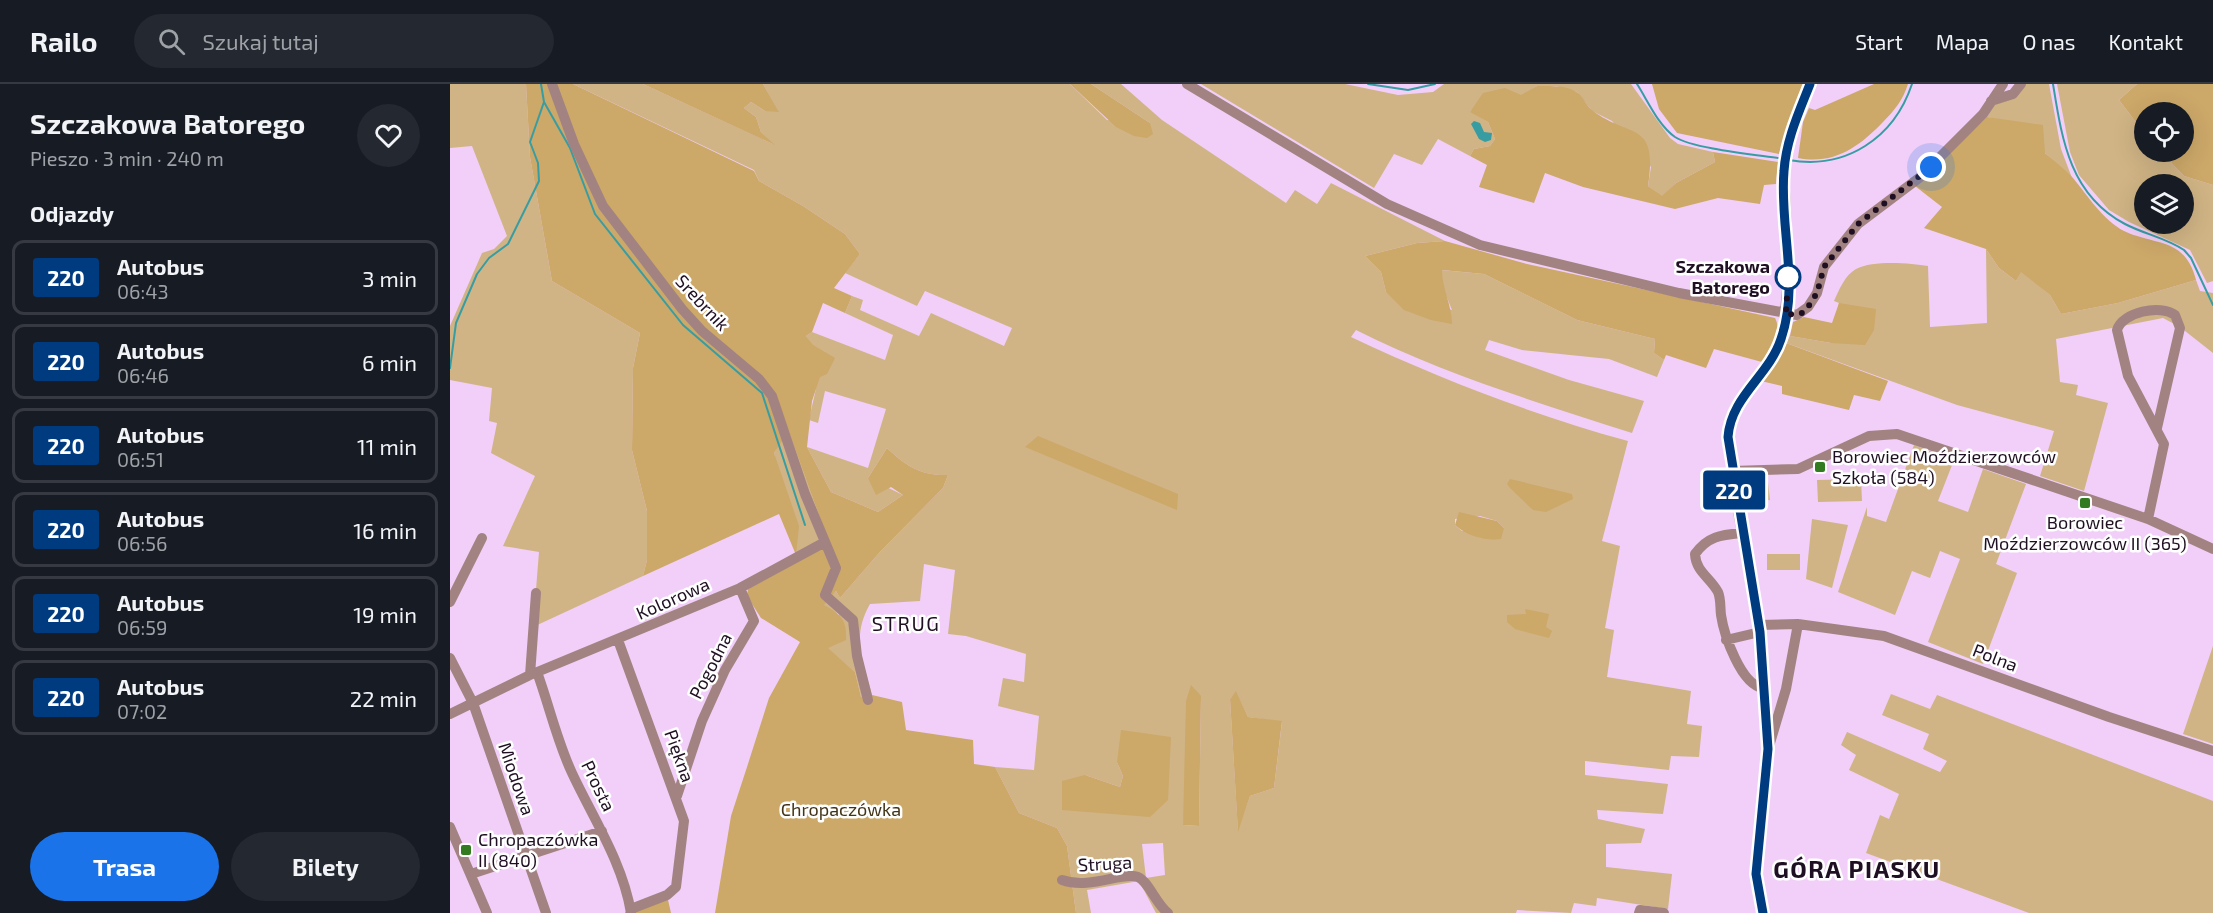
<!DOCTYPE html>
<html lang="pl">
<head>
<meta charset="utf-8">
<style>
  body { margin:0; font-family:"Exo 2",sans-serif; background:#242831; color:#f1f3f6; height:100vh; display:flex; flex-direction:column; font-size:22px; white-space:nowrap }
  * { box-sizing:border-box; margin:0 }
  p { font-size:20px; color:#9ea1a6 }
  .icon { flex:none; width:33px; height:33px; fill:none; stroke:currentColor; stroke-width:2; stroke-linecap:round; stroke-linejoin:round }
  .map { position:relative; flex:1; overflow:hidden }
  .sheet { display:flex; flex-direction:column; background:#171b24; width:450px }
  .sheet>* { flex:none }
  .badge { padding:0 12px; border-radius:4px; font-size:21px; line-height:39px }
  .controls { position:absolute; left:1684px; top:18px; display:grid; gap:12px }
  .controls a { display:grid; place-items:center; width:60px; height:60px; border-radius:50%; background:#171b24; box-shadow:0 6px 24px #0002; font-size:30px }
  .you { position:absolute; width:30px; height:30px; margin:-15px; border:4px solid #fff; border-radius:50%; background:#1a73e8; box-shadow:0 0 0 9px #1a73e833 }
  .map>.badge { position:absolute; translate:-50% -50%; box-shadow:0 0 0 3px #fff }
  h2 { padding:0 30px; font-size:22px; line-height:54px }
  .round { display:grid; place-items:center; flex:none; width:63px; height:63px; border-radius:32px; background:#242831 }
  .summary { display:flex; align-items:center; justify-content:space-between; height:102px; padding:0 30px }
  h1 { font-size:28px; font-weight:700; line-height:45px }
  .primary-button { display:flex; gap:12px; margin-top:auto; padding:12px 30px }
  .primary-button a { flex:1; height:69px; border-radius:36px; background:#1a73e8; color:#fff; font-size:24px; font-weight:700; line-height:69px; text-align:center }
  .primary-button a+a { background:#242831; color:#f1f3f6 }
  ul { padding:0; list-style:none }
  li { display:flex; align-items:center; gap:18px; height:75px; margin:0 12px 9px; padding:0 18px; border:3px solid #363941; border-radius:12px }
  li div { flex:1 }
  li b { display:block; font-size:22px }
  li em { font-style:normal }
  li .badge { min-width:66px; font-weight:700; text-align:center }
  header { display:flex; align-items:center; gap:36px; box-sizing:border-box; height:84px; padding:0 30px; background:#171b24; border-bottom:2px solid #363941 }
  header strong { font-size:28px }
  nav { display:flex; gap:33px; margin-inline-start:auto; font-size:21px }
  .search { width:420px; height:54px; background:#242831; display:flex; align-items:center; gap:15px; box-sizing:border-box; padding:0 21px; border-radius:33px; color:#9ea1a6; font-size:22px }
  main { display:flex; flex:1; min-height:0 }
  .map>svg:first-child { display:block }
  .green { fill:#d0b485; fill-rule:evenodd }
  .forest { fill:#cca869 }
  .water { fill:#389da2 }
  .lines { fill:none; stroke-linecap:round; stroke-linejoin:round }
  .stream { stroke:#389da2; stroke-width:2 }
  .minor { stroke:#a28382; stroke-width:10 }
  .line-casing { stroke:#fff; stroke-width:14 }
  .line { stroke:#003b80; stroke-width:9 }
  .walk { stroke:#1f0f22; stroke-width:6; stroke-dasharray:0 10.8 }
  .stop-dot { fill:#fff; stroke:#003b80; stroke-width:3 }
  .poi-dot { fill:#327b21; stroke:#fdfefd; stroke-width:2 }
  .labels { text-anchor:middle; stroke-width:5; stroke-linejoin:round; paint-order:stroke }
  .stop-label { font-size:18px; font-weight:bold; fill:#1f0f22; stroke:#fdfefd; text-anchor:end }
  .street-label { font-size:18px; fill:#1f0f22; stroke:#fdfefd }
  .poi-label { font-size:18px; fill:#1f0f22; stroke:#fdfefd; text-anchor:start }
  .park-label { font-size:18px; fill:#433317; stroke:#fdfefd }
  .neighbourhood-label { font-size:20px; letter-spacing:1.5px; fill:#1f0f22; stroke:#fdfefd }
  .district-label { font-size:24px; font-weight:bold; letter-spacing:1.5px; fill:#1f0f22; stroke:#fdfefd }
</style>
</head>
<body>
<header>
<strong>Railo</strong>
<div class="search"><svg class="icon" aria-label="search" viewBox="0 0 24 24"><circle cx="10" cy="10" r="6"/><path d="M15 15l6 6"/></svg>Szukaj tutaj</div>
<nav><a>Start</a><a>Mapa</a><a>O nas</a><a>Kontakt</a></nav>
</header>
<main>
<section class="sheet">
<div class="summary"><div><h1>Szczakowa Batorego</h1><p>Pieszo · 3 min · 240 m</p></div><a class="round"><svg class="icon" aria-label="heart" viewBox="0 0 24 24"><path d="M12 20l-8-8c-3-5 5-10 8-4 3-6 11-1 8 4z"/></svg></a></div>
<h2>Odjazdy</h2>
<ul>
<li><span class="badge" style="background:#003b80;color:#fff">220</span><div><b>Autobus</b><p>06:43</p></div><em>3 min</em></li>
<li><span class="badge" style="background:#003b80;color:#fff">220</span><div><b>Autobus</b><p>06:46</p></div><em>6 min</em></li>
<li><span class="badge" style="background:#003b80;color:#fff">220</span><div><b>Autobus</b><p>06:51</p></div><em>11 min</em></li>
<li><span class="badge" style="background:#003b80;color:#fff">220</span><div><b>Autobus</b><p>06:56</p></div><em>16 min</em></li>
<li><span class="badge" style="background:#003b80;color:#fff">220</span><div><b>Autobus</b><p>06:59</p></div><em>19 min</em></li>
<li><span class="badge" style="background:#003b80;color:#fff">220</span><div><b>Autobus</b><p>07:02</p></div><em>22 min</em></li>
</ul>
<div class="primary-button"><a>Trasa</a><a>Bilety</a></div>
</section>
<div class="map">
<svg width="1763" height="829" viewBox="0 0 1763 829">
  <rect width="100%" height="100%" fill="#f1cff8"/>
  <path class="green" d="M 0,0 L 76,0 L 80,73 L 102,197 L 190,249 L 183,284 L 182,366 L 197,427 L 197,476 L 193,492 L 83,543 L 89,468 L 53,462 L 85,392 L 41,369 L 47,339 L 39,337 L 42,304 L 0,296 L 0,242 L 32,169 L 44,165 L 57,152 L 22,62 L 0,64 Z
    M 123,0 L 193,0 L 323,60 L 311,48 L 306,33 L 294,24 L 301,18 L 315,27 L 328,27 L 313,0 L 620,0 L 657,36 L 700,39 L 641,0 L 671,0 L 712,36 L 836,119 L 845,106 L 867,120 L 881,99 L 995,157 L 967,159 L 915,172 L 931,188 L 936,208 L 1002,226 L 993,204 L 991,186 L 1034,190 L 1127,236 L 1205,255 L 1204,269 L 1214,276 L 1207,293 L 1159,275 L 1072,266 L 1039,256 L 1035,266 L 1119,296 L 1194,317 L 1182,349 C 1089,319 993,290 906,246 L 901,253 C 990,295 1083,331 1178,357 L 1152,457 L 1170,462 L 1155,544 L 1164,546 L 1157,593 L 1241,607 L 1237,640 L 1252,642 L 1249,673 L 1221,672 L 1219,686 L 1135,677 L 1135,691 L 1218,700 L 1213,730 L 1147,726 L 1148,735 L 1195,745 L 1191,759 L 1156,760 L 1156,783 L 1222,790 L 1218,825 L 1147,814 L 1146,822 L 1124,819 L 1121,829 L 1067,826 L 1066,829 L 706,829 L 689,797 L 637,806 L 641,829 L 626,829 L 617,762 L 607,744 L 569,729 L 545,683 L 584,686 L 589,632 L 548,622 L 553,594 L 574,598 L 576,570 L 516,552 L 498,550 L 505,486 L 474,480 L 470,517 L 420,520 C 401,553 413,576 422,611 L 411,613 L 405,588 L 377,564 L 389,530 L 373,521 L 386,507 L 390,514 L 429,469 L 493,404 L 498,391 C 471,392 456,382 437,364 L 418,394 L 453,411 L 428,428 L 381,408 L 357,363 L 418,384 L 436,325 L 375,307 L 368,339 L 359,336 C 365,305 377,280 356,252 L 362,248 L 435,276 L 443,251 L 395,229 L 402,212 L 413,216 L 410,226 L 469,252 L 481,229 L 554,262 L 562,244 L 475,207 L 467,222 L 395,189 L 410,170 L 395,150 L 353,122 L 309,97 L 304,86 ZM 1030,432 L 1047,437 L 1054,444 L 1012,447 L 1005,441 L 1005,435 ZM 786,608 L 798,633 L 832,638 L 824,704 L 800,712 L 788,746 L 780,615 ZM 751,612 L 749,742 L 748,742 L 733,741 ZM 667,678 L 700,733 L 635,691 L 670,703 L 673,692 ZM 713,759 L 715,791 L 696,794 L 692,760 Z
    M 751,0 L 895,0 L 948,11 L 983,8 L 994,0 L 1181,0 L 1220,54 L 1228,60 L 1263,68 L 1265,78 L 1226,99 L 1212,113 L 1198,102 L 1201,83 L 1162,37 L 1142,27 L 1127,8 L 1106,2 L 1087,2 L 1071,12 L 1020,27 L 1038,38 L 1045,55 L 1040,62 L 1024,65 L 1020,72 L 988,55 L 972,81 L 944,70 L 924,104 Z
    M 1573,0 L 1599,0 L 1611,65 L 1622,94 L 1562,38 L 1537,33 L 1544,21 Z
    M 1607,0 L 1687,0 L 1669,16 L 1695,50 L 1695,68 L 1711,68 L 1734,92 L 1763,101 L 1763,197 L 1757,199 L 1740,166 L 1679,138 L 1659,126 L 1629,91 L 1620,68 ZM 1695,100 L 1734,100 L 1734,140 L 1695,140 Z
    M 1536,165 L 1549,184 L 1566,197 L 1571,187 L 1600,211 L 1611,230 L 1668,219 L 1746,196 L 1750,207 L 1763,209 L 1763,269 L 1730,243 L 1713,234 L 1606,255 L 1610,298 L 1628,301 L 1626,311 L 1658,319 L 1634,407 L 1590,392 L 1604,347 L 1507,321 L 1336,259 L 1340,252 L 1381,259 L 1389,219 L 1384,217 C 1389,206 1395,191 1406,185 C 1423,176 1460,179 1478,182 L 1480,243 L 1537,239 Z
    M 339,347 L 379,459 L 346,471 L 324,369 Z
    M 1464,361 L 1504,376 L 1488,417 L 1518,428 L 1533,385 L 1576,400 L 1546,480 L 1567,489 L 1533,580 L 1478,558 L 1510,475 L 1490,467 L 1480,494 L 1462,487 L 1445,531 L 1388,508 L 1417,423 L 1417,432 L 1436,438 Z
    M 1411,395 L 1412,417 L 1368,418 L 1367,396 Z
    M 1318,398 L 1320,416 L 1297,418 L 1295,403 Z
    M 1362,435 L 1398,441 L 1382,504 L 1356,495 Z
    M 1317,470 L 1350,470 L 1350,486 L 1317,486 Z
    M 1763,562 L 1763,660 L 1733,650 Z
    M 1441,610 L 1480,625 L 1487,611 L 1763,717 L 1763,829 L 1579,829 L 1416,769 L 1430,731 L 1439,735 L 1449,710 L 1399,686 L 1406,671 L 1391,661 L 1397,648 L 1490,688 L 1497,677 L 1473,665 L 1479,650 L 1432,631 Z"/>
  <path class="forest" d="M 76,0 L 123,0 L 304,87 L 309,97 L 353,122 L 395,150 L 410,170 L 384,204 L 402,212 L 395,229 L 373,219 L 362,248 L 356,252 L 363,261 L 385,274 L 377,290 L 370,293 L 362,317 L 357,363 L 381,408 L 428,428 L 453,411 L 441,403 L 426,411 L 418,394 L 437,364 C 456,382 471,392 498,391 L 493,404 L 429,469 L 390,514 L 386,507 L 374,521 C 391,530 397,536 396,556 L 378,564 L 405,588 L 411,613 L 422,611 L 452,618 L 456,646 L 523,656 L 524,680 L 545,683 L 569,729 L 607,744 L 617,762 L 626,829 L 265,829 L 281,732 L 297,683 L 319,614 L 350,558 L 311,534 L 297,512 L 298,505 L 379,459 L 339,348 L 324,369 L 349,442 L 346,471 L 329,430 L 193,492 L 197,476 L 197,427 L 182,366 L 183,284 L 190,249 L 102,197 L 80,73 Z
    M 193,0 L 313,0 L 329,28 L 315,27 L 301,18 L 294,24 L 306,33 L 311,48 L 325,61 Z
    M 620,0 L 641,0 L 700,39 L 703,50 L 697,54 L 684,52 L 666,43 Z
    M 1202,0 L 1356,0 L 1329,70 L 1227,49 L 1209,25 Z
    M 1424,0 L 1458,0 C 1453,16 1444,27 1433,38 C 1409,63 1384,81 1348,74 L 1353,38 L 1359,24 L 1365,26 Z
    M 1687,0 L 1763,0 L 1763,101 L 1734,92 L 1711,68 L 1734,68 L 1734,28 L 1695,28 L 1695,50 L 1669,16 Z
    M 1087,2 C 1100,2 1118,1 1128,9 C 1134,14 1137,23 1143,27 C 1181,55 1208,36 1198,102 L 1212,112 L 1226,99 L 1265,78 L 1263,68 L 1328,78 L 1326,100 L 1314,101 L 1310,120 L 1268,114 L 1225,125 L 1133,103 L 1095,89 L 1084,119 L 1029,103 L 1037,81 L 1020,72 L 1024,65 L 1040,62 L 1045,55 L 1038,38 L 1020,28 L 1033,9 L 1055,4 L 1071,11 Z
    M 1537,33 L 1593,41 L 1595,69 C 1604,77 1615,85 1623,94 C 1638,112 1652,135 1674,147 C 1706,162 1735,153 1746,196 L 1668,219 L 1611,230 L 1600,211 L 1571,188 L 1566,197 L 1549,184 L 1536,165 L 1474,144 L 1492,123 L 1465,102 Z
    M 995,157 L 1077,180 L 1325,234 C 1333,248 1319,266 1312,278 L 1264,265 L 1256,284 L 1216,271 L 1214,276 L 1204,269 L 1205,255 L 1127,236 L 1034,190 L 992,186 C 992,205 1002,221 1002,240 L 981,236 L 954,226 L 936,208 L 931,188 L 915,172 L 967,159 Z
    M 1389,219 L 1426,225 L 1424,246 L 1415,261 L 1381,259 L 1340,252 L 1343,238 L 1354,233 L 1382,239 Z
    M 1336,259 L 1438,297 L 1430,317 L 1404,311 L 1399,326 L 1332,310 L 1332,302 L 1311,297 L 1321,287 Z
    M 588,352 L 728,410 L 727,426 L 575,363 Z
    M 1060,395 L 1122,410 L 1123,415 L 1096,428 L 1083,426 L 1060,404 L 1057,400 Z
    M 1009,428 L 1047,437 L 1054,444 L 1051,455 C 1035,457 1017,452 1005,441 Z
    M 1075,525 L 1099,530 L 1096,543 L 1102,547 L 1099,554 L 1065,545 L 1057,538 L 1057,531 L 1076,530 Z
    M 741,601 L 751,612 L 749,742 L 733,741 L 736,617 Z
    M 786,607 L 798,633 L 832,637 L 824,704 L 800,712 L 788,748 L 780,615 Z
    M 671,646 L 721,653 L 718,716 L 700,733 L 612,726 L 612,697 L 635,691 L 670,703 L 673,692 L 667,678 Z
    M 216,807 L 221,829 L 175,829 L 175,828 Z"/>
  <path class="water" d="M 1024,37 L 1030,39 L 1034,48 L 1042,49 L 1041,56 L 1035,58 L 1029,55 L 1021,40 Z"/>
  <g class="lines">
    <path class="stream" d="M 91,0 L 94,18 L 120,64 L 145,130 L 233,241 L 312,309 L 355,441
      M 918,0 L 958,6 L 985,0
      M 1187,0 C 1198,17 1208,41 1225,53 C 1243,65 1309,71 1334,75
      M 1603,0 C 1612,56 1620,111 1675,140 C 1694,150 1716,154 1734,166 L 1741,174 L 1763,221
      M 1339,76 C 1396,86 1444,54 1462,0
      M 0,284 L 6,239 L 27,190 L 39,174 L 58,160 L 89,97 L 88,79 L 80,58 L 94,18"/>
    <path class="minor" d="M 102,0 L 124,60 L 153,122 L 232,225 L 252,247 L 309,295 L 322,312 L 355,410 L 386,484 L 375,511 L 403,536 L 407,572 L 418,616
      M 737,0 L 937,120 L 1030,161 L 1229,209 L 1347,231 L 1358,223 L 1367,209 L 1374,183 L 1408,140 L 1469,94 L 1533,30 L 1553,0
      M 1541,17 L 1563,10 L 1571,0
      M 1282,387 L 1348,385 L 1419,352 L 1447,350 L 1698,435 L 1763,465
      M 1698,435 L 1714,360 L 1678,292 L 1667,246 C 1672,228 1711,220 1725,231 L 1730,244 L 1707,344
      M 1292,449 C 1271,451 1258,452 1245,470 C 1246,488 1260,493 1268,508 C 1271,515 1270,523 1271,531 C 1274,551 1291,601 1313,604
      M 0,518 L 32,454
      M 1309,541 L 1348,540 L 1434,552 L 1659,633 L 1763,667
      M 168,556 L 234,737 L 226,803 L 217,811 L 181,825
      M 1276,556 L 1310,548
      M 0,574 L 23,619 L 96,829
      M 87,588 C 99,621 107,657 122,689 C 143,734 173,779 181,829
      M 80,591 L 86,509
      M 0,630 L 80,591 L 290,504 L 375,458
      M 1320,659 L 1336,605 L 1348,540
      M 227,712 L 252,637 L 275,586 L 304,537 L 290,504
      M 0,743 L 37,829
      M 21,790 L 152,747
      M 612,796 C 640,806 673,787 688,793 C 699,798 706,820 718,829
      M 1189,829 L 1190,826 L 1214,829
      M 1313,829 L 1306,791 L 1319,665 L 1310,548 L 1285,411 L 1278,353 L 1279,338 L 1286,322 L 1323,271 L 1333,249 L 1339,185 L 1334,87 L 1341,49 L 1360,0"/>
  </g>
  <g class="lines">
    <g class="line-casing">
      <path id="line" d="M 1313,829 L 1306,790 L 1318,665 L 1310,548 L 1278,353 C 1281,312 1319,292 1331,255 C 1350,200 1329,142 1334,87 C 1336,56 1349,28 1360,0"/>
    </g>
    <use href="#line" class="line"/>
    <path class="walk" d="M 1338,193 L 1336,231 L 1352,229 L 1358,223 L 1367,209 L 1374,183 L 1408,140 L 1481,83"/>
  </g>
  <circle class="stop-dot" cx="1338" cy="193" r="12"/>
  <g class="poi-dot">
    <rect x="1364" y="377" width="12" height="12" rx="3"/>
    <rect x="1629" y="413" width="12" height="12" rx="3"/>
    <rect x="10" y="760" width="12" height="12" rx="3"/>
  </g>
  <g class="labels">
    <g class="stop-label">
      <text x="1320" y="189">Szczakowa<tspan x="1320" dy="21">Batorego</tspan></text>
    </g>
    <g class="street-label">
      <text transform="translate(252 219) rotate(47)" y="6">Srebrnik</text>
      <text transform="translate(223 515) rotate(-24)" y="6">Kolorowa</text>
      <text transform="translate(1545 574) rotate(21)" y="6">Polna</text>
      <text transform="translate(261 582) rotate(-63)" y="6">Pogodna</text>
      <text transform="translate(229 672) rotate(70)" y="6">Piękna</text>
      <text transform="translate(66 695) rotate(71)" y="6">Miodowa</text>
      <text transform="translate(148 702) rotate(64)" y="6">Prosta</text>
      <text transform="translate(655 780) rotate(-3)" y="6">Struga</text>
    </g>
    <g class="poi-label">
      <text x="1382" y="379">Borowiec Moździerzowców<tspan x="1382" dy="21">Szkoła (584)</tspan></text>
      <text x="1635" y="445" text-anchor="middle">Borowiec<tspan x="1635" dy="21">Moździerzowców II (365)</tspan></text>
      <text x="28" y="762">Chropaczówka<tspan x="28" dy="21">II (840)</tspan></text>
    </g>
    <g class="park-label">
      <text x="391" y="732">Chropaczówka</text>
    </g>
    <g class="neighbourhood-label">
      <text x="456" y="547">STRUG</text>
    </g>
    <g class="district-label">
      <text x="1407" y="794">GÓRA PIASKU</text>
    </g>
  </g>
</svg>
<div class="controls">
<a><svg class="icon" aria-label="locate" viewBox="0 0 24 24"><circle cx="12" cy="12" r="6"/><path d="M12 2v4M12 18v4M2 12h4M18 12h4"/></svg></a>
<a><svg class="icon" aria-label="layers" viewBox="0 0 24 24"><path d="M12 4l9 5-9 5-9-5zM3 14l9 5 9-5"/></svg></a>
</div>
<div class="you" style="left:1481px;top:83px"></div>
<b class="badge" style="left:1284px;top:406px;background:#003b80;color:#fff">220</b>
</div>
</main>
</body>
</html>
